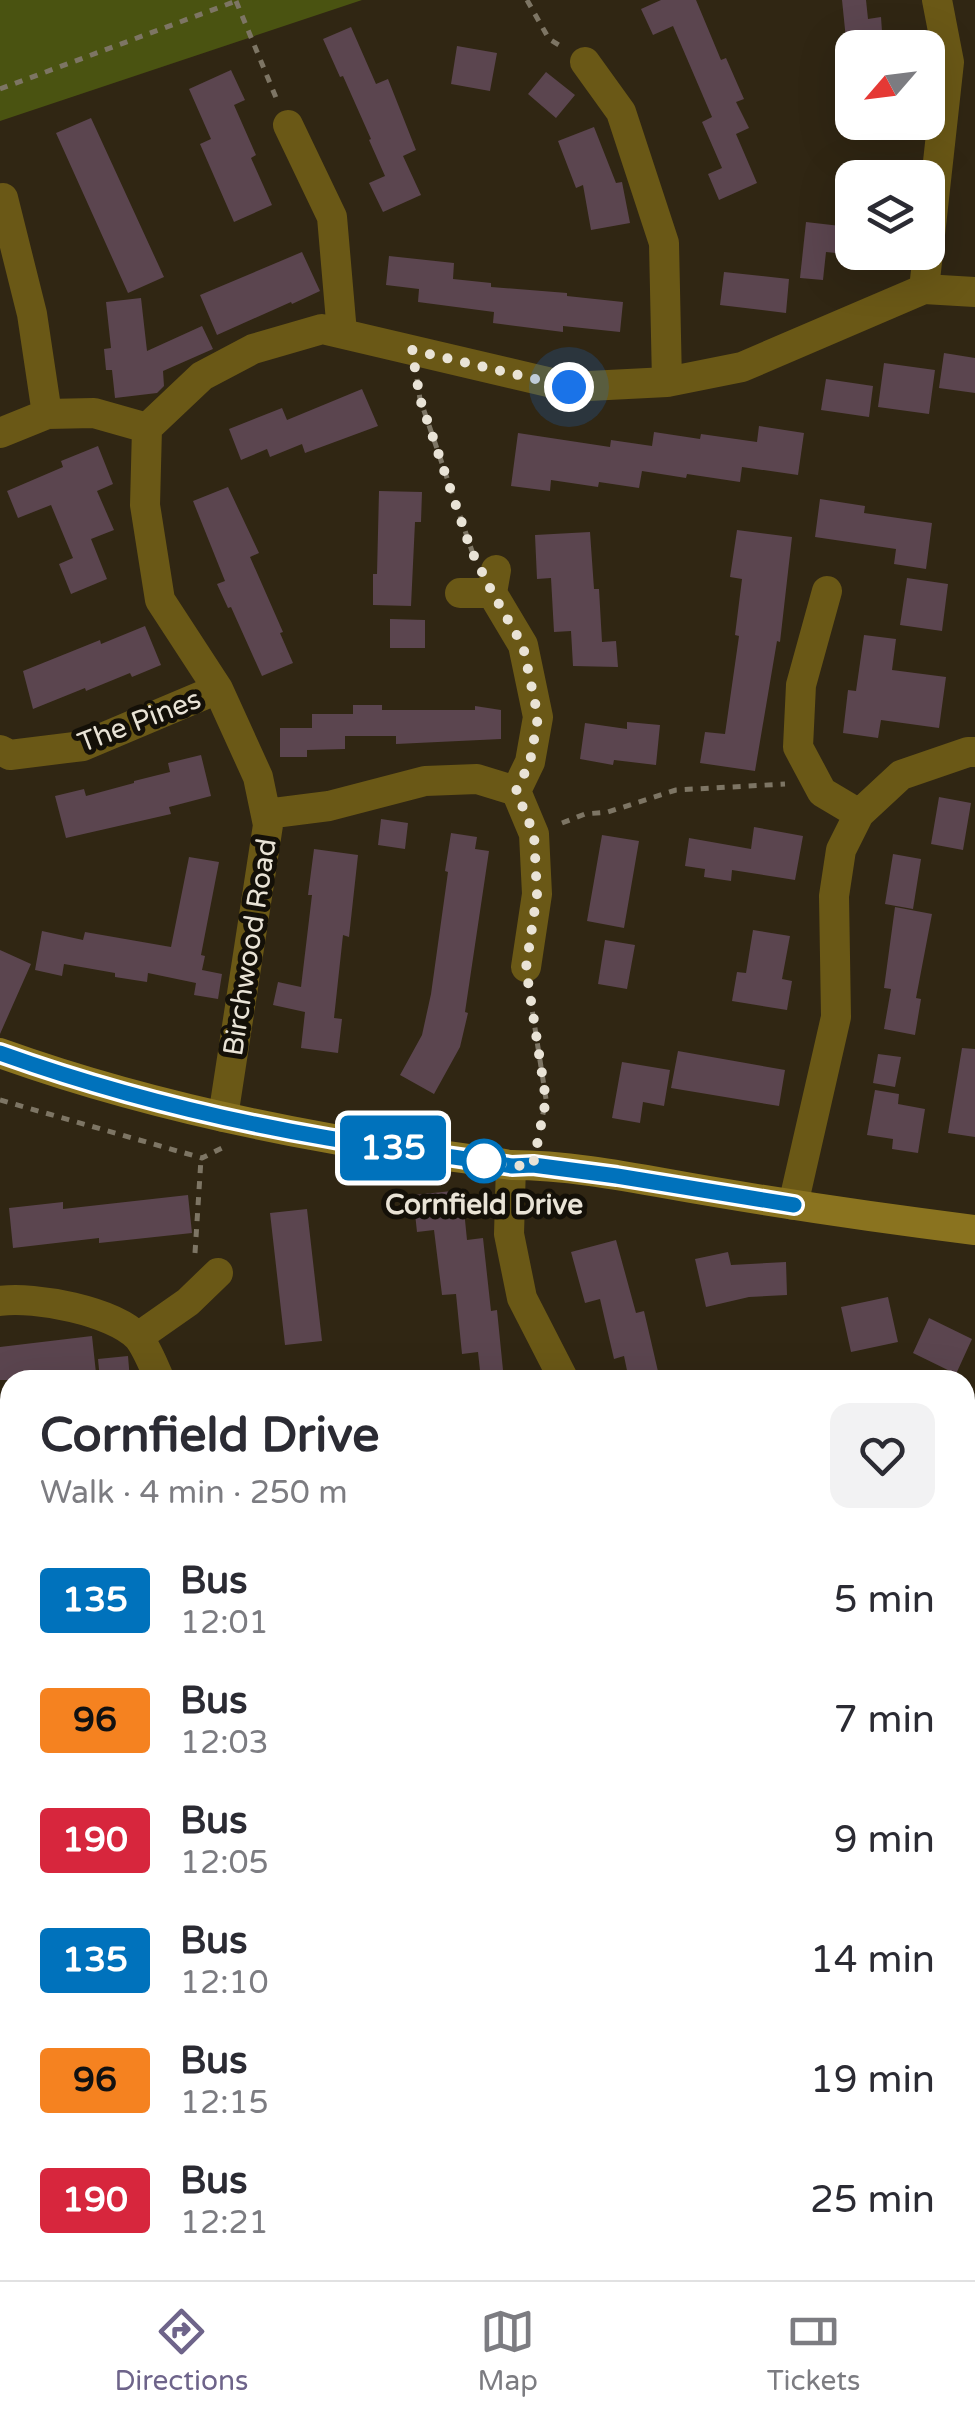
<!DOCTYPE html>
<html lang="en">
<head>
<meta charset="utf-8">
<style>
  body { margin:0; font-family:"Varela Round",sans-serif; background:#f2f2f3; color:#2b2b33; height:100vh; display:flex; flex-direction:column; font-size:38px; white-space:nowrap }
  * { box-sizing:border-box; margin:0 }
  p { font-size:32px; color:#7c7c81 }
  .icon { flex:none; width:55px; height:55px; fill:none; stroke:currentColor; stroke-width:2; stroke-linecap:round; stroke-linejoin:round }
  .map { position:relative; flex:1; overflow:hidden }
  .details { position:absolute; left:0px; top:1370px; width:975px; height:910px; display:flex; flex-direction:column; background:#fff; border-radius:30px 30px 0 0; box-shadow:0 10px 40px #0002 }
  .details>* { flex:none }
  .badge { padding:0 20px; border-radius:8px; font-size:35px; line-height:65px }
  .needle { width:65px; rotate:242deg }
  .tools { position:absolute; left:835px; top:30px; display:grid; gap:20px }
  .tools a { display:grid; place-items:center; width:110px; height:110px; border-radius:20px; background:#fff; box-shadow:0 10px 40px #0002; font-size:50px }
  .you { position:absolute; width:50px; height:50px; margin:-25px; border:8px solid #fff; border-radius:50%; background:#1a73e8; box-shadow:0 0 0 15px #1a73e833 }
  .map>.badge { position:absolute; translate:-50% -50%; box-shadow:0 0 0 5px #fff }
  .round { display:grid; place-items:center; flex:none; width:105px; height:105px; border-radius:20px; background:#f2f2f3 }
  .summary { display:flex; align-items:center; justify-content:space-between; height:170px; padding:0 40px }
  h1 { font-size:48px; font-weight:800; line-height:75px }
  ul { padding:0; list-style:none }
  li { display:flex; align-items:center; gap:30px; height:120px; padding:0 40px }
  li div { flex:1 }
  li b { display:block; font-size:38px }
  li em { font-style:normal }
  li .badge { min-width:110px; font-weight:700; text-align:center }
  .tabs { display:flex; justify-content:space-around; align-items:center; height:140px; border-top:2px solid #e1e1e2; background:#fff; font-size:28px; color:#7c7c81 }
  .tabs a { display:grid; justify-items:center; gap:5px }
  .tabs .current { color:#6e648a }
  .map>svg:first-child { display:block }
  .green { fill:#4a5311 }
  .building { fill:#5b454f }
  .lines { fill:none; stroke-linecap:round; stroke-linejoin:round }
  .path { stroke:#7d7564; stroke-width:5; stroke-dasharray:8 8; stroke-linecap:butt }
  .lane { stroke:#6a5816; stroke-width:15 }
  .street { stroke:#6a5816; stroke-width:30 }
  .secondary { stroke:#8a731f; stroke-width:30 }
  .line-casing { stroke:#fff; stroke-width:22 }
  .line { stroke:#0072bc; stroke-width:15 }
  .walk { stroke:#e9e3d6; stroke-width:10; stroke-dasharray:0 18 }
  .stop-dot { fill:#fff; stroke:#0072bc; stroke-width:5 }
  .labels { text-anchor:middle; stroke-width:10; stroke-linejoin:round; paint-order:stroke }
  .street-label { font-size:28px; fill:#e9e3d6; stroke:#141008 }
  .stop-label { font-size:28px; font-weight:bold; fill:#e9e3d6; stroke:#141008 }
</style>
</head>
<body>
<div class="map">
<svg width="975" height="2280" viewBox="0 0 975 2280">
  <rect width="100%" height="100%" fill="#302613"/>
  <path class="green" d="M 0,0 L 362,0 L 0,121 Z
    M 975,1527 L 975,1852 L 965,1850 L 965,1535 Z"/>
  <path class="building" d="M 661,0 L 696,0 L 721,60 L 726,58 L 744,99 L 736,102 L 749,128 L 736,134 L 757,183 L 719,200 L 708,174 L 722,168 L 702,122 L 712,117 L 673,26 L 653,35 L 641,9 Z
    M 842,0 L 866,0 L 868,19 L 881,17 L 883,46 L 847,49 Z
    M 351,27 L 376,84 L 388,79 L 416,150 L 403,156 L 421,195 L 383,212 L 369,183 L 385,176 L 369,140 L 371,139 L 343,76 L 340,77 L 323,39 Z
    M 457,46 L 497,53 L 490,91 L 451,84 Z
    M 231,70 L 245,100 L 234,105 L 256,155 L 251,158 L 272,205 L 234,222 L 200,144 L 211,139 L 189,89 Z
    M 546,72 L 575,95 L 556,118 L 528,94 Z
    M 91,118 L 164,277 L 128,293 L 56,133 Z
    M 594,127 L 616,183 L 622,182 L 630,223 L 591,230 L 583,185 L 576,188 L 558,141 Z
    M 806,222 L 849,227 L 846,254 L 826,252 L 823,280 L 800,278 Z
    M 302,252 L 320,291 L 292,304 L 291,302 L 217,335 L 200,295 Z
    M 389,256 L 454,263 L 453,279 L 491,283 L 491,287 L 567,293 L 567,296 L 623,302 L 620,332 L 563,326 L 563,332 L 493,323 L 494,312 L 418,302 L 419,289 L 386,285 Z
    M 724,272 L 789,279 L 786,313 L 720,305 Z
    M 141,298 L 147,351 L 202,326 L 213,349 L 163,371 L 164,386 L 157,393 L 115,398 L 112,370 L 106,370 L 104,349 L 111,348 L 106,302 Z
    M 944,353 L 975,358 L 975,393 L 939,388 Z
    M 884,363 L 935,370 L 929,414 L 878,407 Z
    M 826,379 L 873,386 L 869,417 L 821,410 Z
    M 362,389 L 378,426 L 305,453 L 302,444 L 270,457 L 267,449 L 241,460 L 229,429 L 282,408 L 287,420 Z
    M 759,426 L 804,433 L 798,475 L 742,467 L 740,482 L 687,474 L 686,478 L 642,471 L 639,488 L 599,482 L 598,487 L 551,480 L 550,491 L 511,486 L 518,433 L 610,447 L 611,440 L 652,446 L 654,432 L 700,439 L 701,434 L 757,442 Z
    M 98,446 L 113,484 L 97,491 L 114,530 L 91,539 L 107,579 L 71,594 L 59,564 L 73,558 L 51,505 L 18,518 L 7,491 L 63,467 L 61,461 Z
    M 228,487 L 259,553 L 250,557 L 283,632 L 280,633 L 293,663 L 262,676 L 231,607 L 228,608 L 217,584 L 225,581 L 193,501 Z
    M 379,491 L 422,492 L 421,522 L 415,522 L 411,606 L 373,605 L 373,574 L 377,574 Z
    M 820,499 L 865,506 L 864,513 L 932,523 L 926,569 L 894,564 L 896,549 L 815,537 Z
    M 737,530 L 792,537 L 780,642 L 777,641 L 755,771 L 700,763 L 705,732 L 725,734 L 739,636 L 735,635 L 742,579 L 730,577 Z
    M 590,532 L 594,589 L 599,589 L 602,642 L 616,641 L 618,667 L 573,666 L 571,631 L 554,632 L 551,578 L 537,579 L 535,535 Z
    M 907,578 L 948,584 L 942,631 L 900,625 Z
    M 390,619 L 425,620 L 425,648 L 390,648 Z
    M 145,626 L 161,665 L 132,677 L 130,673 L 86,691 L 85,688 L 33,709 L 23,671 L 100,640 L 101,644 Z
    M 864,635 L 896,639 L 892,670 L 946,677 L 939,728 L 881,720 L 878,738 L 843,733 L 848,690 L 856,691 Z
    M 353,705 L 382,705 L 382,710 L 475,710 L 475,706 L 501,710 L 501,739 L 396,744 L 396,736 L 345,736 L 345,749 L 307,750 L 307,757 L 280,757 L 280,728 L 312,728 L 312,714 L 353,714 Z
    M 627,722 L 660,725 L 656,765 L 614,760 L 613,765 L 580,759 L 585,723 L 627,729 Z
    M 201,755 L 211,796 L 169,807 L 171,814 L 66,838 L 55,796 L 84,789 L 86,796 L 134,783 L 134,781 L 170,772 L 168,763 Z
    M 939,797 L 971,803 L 963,850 L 931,844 Z
    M 381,819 L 408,823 L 405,849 L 378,845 Z
    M 754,827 L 803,836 L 795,880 L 732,870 L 731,881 L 704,877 L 705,869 L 685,866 L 689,838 L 751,849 Z
    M 451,833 L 477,837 L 475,849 L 489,851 L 465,1012 L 468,1013 L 460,1047 L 434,1094 L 400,1075 L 422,1035 L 431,994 L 448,872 L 445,871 Z
    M 602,835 L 639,841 L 624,928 L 587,921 Z
    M 314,849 L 358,855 L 349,937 L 343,935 L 334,1018 L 342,1019 L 338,1053 L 301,1048 L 305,1012 L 273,1005 L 278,982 L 301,987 L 312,895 L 308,895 Z
    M 893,854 L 921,859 L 913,909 L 885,904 Z
    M 189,857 L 219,862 L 201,955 L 205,956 L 202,970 L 222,974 L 218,999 L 194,995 L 196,983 L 148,973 L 147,982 L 115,977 L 115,973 L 64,964 L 62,976 L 35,970 L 42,931 L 83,940 L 85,932 L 171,947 Z
    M 895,907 L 932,914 L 916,998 L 921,999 L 915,1035 L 884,1029 L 891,989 L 884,988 Z
    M 753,930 L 790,936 L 782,979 L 792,981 L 787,1010 L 732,1001 L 737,972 L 746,973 Z
    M 605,940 L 635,945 L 627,989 L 598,984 Z
    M 0,950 L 31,964 L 0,1034 Z
    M 962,1048 L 975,1049 L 975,1137 L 948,1133 Z
    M 678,1051 L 785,1070 L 779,1106 L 671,1088 Z
    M 878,1054 L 901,1057 L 895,1087 L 873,1083 Z
    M 622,1062 L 670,1070 L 664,1106 L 643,1102 L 640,1123 L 612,1118 Z
    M 875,1090 L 899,1094 L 898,1104 L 925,1109 L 918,1153 L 892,1149 L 893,1139 L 867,1135 Z
    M 462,1190 L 467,1240 L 483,1238 L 491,1311 L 497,1310 L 504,1380 L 481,1380 L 478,1352 L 462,1354 L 456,1294 L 442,1295 L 434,1230 L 417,1232 L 413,1195 Z
    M 188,1195 L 192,1233 L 99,1243 L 99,1238 L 13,1248 L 9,1208 L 63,1202 L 63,1209 Z
    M 307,1209 L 322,1341 L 285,1345 L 270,1213 Z
    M 616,1240 L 636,1313 L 644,1311 L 660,1380 L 629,1380 L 624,1356 L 614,1359 L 600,1299 L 585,1303 L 571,1252 Z
    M 728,1252 L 731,1265 L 786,1262 L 787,1295 L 749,1297 L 706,1307 L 695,1259 Z
    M 888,1297 L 898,1342 L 851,1352 L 841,1307 Z
    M 929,1318 L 972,1339 L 956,1374 L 913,1353 Z
    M 92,1336 L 96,1373 L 38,1380 L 0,1380 L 0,1347 Z
    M 128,1356 L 130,1380 L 100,1380 L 98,1359 Z"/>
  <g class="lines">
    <path class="path" d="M 527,0 L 549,39 L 564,48
      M 236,1 L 277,100
      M 0,89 L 239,0
      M 417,379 L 420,399 L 473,554
      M 562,823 L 585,814 L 608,812 L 676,790 L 785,784
      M 530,996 L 546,1099 L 538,1138
      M 0,1100 L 202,1158 L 226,1146
      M 195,1253 L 201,1159
      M 965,1702 L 975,1701
      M 273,2270 L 280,2280
      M 224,2280 L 226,2270"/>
    <path class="lane" d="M 965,1941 L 975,1938"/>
    <path class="street" d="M 585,62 L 621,112 L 664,243 L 667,382
      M 288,125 L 332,217 L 342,333
      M 3,198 L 32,314 L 47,414
      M 924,289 L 949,62 L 937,0
      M 0,433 L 47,414 L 94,413 L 147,428
      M 496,570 L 492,593 L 523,645 L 538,717 L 530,762 L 516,791
      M 827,591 L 801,685 L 798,747 L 822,792 L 859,814
      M 460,593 L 492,593
      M 0,750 L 10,755 L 83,746 L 218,689
      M 266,814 L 329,806 L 425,781 L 477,779 L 516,791 L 534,834 L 537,894 L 526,967
      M 223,1117 L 268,825 L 258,777 L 218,689 L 160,600 L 145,505 L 147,428 L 202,376 L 253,349 L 322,329 L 569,387 L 667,382 L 742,367 L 924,289 L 975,292
      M 511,1165 L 509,1234 L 522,1298 L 564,1380
      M 793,1205 L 836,1017 L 834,896 L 841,850 L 859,814 L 901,775 L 968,752 L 975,752
      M 0,1301 C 35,1296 113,1311 138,1337 C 147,1348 154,1367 160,1380
      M 138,1337 L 188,1302 L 218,1273
      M 0,1745 L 10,1746
      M 965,2184 L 975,2174
      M 621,2270 L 622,2280
      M 878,2280 L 890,2270"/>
    <path class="secondary" d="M 0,1053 C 106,1091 217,1118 328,1138 C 389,1149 450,1156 511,1165 C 577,1165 644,1180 709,1191 C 797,1206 886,1219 975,1230"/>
  </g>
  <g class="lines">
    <g class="line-casing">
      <path id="line" d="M 0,1053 C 106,1091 217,1119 328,1138 C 389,1149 451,1156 512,1166 L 533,1165 L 617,1176 L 794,1205"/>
    </g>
    <use href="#line" class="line"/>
    <path class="walk" d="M 484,1161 L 475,1160 L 512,1166 L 533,1165 L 546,1100 L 526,968 L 537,894 L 534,834 L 516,791 L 530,762 L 538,717 L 523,646 L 492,592 L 471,550 L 420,399 L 412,350 L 569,387"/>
  </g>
  <circle class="stop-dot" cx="484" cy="1161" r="20"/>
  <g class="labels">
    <g class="street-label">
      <text transform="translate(139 720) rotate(-21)" y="10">The Pines</text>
      <text transform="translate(249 947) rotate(-81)" y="10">Birchwood Road</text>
    </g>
    <g class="stop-label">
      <text x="484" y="1214">Cornfield Drive</text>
    </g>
  </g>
</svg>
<div class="tools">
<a><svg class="needle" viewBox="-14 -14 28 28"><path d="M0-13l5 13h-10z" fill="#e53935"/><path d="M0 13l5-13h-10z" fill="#7c7c81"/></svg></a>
<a><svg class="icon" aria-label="layers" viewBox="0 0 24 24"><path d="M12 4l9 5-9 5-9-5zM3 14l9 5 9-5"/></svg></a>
</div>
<div class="you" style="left:569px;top:387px"></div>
<b class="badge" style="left:393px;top:1148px;background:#0072bc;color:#fff">135</b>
<section class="details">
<div class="summary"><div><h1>Cornfield Drive</h1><p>Walk · 4 min · 250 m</p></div><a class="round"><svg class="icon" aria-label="heart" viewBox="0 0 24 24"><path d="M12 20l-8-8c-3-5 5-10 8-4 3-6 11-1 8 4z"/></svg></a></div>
<ul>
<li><span class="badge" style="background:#0072bc;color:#fff">135</span><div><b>Bus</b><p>12:01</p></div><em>5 min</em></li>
<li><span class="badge" style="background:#f58220;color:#111">96</span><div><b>Bus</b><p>12:03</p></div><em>7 min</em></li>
<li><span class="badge" style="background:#d7263d;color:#fff">190</span><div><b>Bus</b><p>12:05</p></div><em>9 min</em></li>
<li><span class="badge" style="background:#0072bc;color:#fff">135</span><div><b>Bus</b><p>12:10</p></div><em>14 min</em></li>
<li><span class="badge" style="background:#f58220;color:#111">96</span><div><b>Bus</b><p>12:15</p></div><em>19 min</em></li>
<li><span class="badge" style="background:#d7263d;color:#fff">190</span><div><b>Bus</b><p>12:21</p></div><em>25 min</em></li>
</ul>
</section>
</div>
<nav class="tabs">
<a class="current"><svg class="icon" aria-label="directions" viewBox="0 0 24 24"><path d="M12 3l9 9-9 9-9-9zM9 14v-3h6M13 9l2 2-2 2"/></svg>Directions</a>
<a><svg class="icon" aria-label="map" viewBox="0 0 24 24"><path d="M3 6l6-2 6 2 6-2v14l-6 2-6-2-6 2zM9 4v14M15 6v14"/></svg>Map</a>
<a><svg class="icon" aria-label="tickets" viewBox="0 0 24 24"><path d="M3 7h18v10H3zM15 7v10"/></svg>Tickets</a>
</nav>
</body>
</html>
